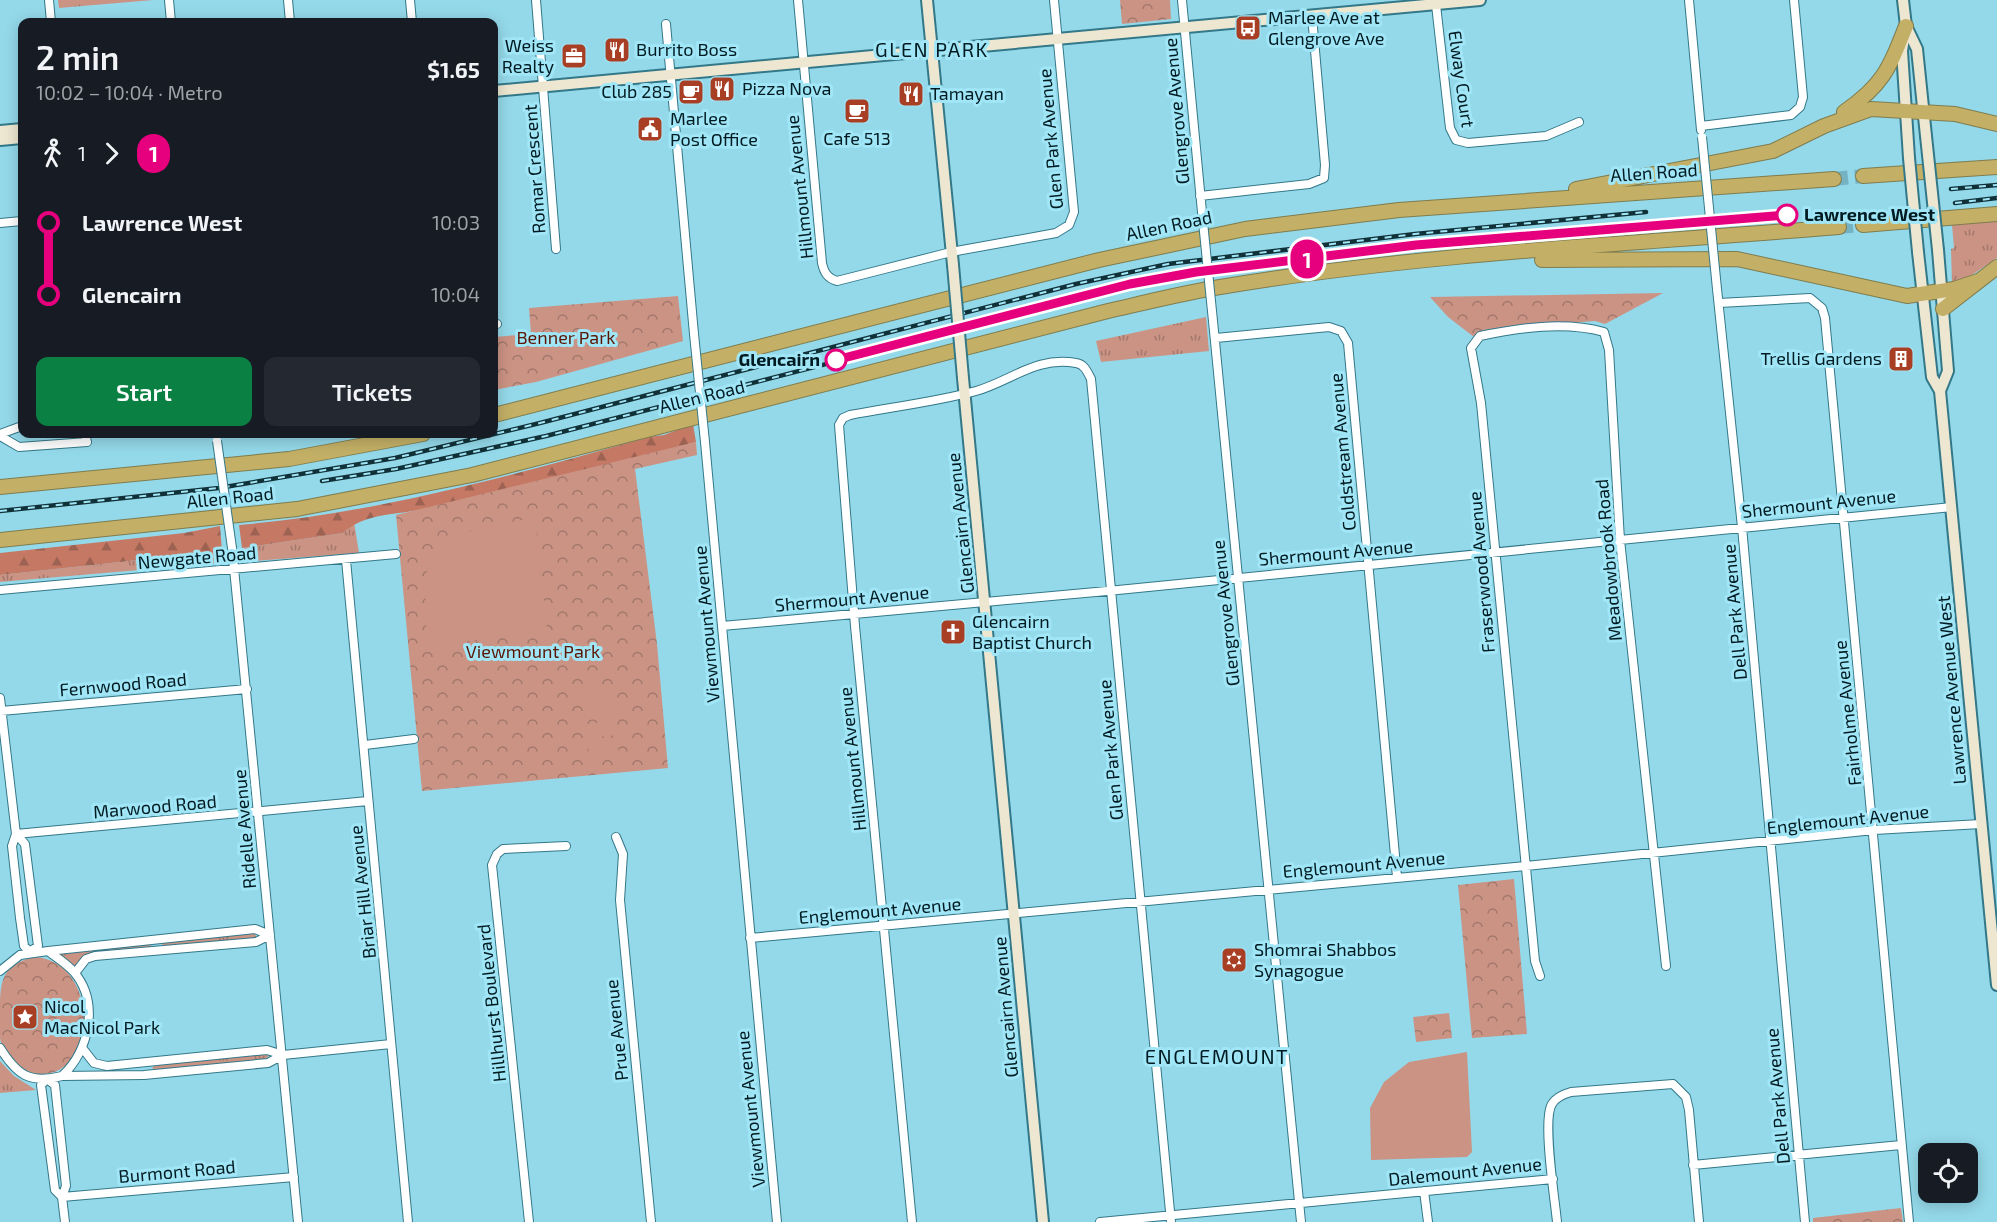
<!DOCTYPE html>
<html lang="en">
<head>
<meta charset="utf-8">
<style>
  body { margin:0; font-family:"Exo 2",sans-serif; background:#242831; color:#f1f3f6; height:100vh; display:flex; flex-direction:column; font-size:22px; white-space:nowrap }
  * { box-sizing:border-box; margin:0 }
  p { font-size:20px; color:#9ea1a6 }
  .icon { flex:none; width:33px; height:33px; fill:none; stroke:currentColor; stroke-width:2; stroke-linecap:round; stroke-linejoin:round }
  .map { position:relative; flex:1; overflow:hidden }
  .side { position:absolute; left:18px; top:18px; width:480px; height:420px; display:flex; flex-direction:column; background:#171b24; border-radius:12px; box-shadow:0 3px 15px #0003 }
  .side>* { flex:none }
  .badge { padding:0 12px; border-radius:20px; font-size:21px; line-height:39px }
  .buttons { position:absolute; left:1918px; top:1143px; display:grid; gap:12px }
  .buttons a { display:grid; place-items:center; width:60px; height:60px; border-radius:12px; background:#171b24; box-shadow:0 3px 15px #0003; font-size:30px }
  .map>.badge { position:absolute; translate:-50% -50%; box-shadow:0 0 0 3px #fff }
  .legs { display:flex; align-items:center; gap:9px; height:66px; padding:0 18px; font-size:20px }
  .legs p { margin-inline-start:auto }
  .head { display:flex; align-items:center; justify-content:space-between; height:102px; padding:0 18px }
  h1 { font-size:33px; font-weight:600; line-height:45px }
  .cta { display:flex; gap:12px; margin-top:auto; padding:12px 18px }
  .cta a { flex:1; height:69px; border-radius:12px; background:#0b8043; color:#fff; font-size:24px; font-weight:600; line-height:69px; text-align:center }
  .cta a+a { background:#242831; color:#f1f3f6 }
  ul { padding:0 18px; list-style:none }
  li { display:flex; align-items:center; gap:21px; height:72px; font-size:22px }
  li i { display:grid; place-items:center; width:9px; height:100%; margin:0 8px; background:currentColor }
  li i::after { content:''; width:15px; height:15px; margin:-8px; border:4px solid; border-radius:50%; background:#171b24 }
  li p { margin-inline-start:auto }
  li:first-child i { background:linear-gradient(#0000 50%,currentColor 0) }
  li:last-child i { background:linear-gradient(currentColor 50%,#0000 0) }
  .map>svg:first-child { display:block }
  .grass { fill:url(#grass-tufts) }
  .forest { fill:url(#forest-firs) }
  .park { fill:url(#park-crowns) }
  .pitch { fill:#cb9384 }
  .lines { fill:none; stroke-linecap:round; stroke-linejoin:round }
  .highway-tunnel { stroke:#76b3c2; stroke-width:14; stroke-dasharray:14 7; stroke-linecap:butt }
  .street-casing { stroke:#337888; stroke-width:10 }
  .secondary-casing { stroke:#337888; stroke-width:14 }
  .highway-casing { stroke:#7f7c4e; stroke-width:16 }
  .street { stroke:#fff; stroke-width:8 }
  .secondary { stroke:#ede7d1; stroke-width:10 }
  .highway { stroke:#c3b066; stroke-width:14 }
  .rail-casing { stroke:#113139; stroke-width:4.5 }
  .rail { stroke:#a1e6f7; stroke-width:2; stroke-dasharray:7; stroke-linecap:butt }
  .street-bridge-casing { stroke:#337888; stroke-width:10; stroke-linecap:butt }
  .secondary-bridge-casing { stroke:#337888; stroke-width:14; stroke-linecap:butt }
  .street-bridge { stroke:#fff; stroke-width:8 }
  .secondary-bridge { stroke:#ede7d1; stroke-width:10 }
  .line-1-casing { stroke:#fff; stroke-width:14 }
  .line-1 { stroke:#e6007e; stroke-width:9 }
  .stop-1-dot { fill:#fff; stroke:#e6007e; stroke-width:3 }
  .labels { text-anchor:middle; stroke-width:6; stroke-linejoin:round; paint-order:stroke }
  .poi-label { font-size:18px; fill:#001b21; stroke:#a1e6f7; text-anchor:start }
  .street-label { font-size:18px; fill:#001b21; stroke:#a1e6f7 }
  .stop-label { font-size:18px; font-weight:bold; fill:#001b21; stroke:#a1e6f7; text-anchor:start }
  .park-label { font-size:18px; fill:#5b1503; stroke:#a1e6f7 }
  .neighbourhood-label { font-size:20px; letter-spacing:1.5px; fill:#001b21; stroke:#a1e6f7 }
</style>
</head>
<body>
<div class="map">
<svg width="1997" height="1222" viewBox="0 0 1997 1222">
  <defs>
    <pattern id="grass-tufts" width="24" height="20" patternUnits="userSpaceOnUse" patternTransform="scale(1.5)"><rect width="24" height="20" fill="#cb9384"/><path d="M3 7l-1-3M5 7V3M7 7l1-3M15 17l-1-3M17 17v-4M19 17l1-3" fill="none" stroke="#a2776c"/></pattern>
    <pattern id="forest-firs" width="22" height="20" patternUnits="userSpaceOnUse" patternTransform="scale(1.5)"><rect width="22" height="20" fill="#c57965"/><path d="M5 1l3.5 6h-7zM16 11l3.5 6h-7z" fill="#9e6253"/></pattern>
    <pattern id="park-crowns" width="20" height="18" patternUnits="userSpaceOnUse" patternTransform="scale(1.5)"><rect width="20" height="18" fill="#cb9384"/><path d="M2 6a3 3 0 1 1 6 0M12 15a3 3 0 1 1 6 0" fill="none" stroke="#a2776c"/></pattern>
  </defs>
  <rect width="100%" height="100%" fill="#94d9ea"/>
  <path class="grass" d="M 58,0 L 153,0 L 59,8 Z
    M 1997,221 L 1997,258 L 1963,281 L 1952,283 L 1951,249 L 1954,248 L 1952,225 Z
    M 1206,317 L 1209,351 L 1101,362 L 1096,341 Z
    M 354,522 L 359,553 L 254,561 L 245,559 L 242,548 L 343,533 Z
    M 222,551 L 225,559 L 220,563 L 0,582 L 0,575 Z
    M 255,933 L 256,937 L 254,938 L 166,946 L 161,944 L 162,941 Z
    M 151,943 L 151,946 L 147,948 L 88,954 L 74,967 L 57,953 Z
    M 265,1054 L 269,1056 L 265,1059 L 156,1070 L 152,1068 L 156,1064 Z
    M 0,1061 L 14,1076 L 36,1090 L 0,1093 Z"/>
  <path class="forest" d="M 693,424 L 696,442 C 607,466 518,487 429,508 C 401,515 365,512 343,533 L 242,548 L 239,525 C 378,513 514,475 649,437 L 664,435 Z
    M 220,526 L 222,551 L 0,575 L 0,553 L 184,533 Z"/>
  <path class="park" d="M 1120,0 L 1170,0 L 1171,19 L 1122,24 Z
    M 1663,293 L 1605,324 L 1595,321 L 1483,330 L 1474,337 L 1448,317 L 1430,297 Z
    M 678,296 L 683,341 L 536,382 L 494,390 L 494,337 L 531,334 L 529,308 Z
    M 696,442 L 697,455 L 635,469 L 657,644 L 668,768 L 422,791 L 396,515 Z
    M 1514,879 L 1527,1034 L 1472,1038 L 1458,885 Z
    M 36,957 C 77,961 93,1010 79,1046 C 75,1058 64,1070 51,1073 C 29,1079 3,1060 0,1038 C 0,1029 0,1019 0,1010 C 0,981 2,963 36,957 Z
    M 1449,1013 L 1452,1038 L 1416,1042 L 1413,1017 Z
    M 1901,1208 L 1903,1222 L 1813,1222 L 1813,1218 Z"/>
  <path class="pitch" d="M 535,517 L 547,630 L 427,647 L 425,581 L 429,561 L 442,543 L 473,530 Z
    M 612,684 L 613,698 L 584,701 L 582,687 Z
    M 614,703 L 615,717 L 586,720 L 584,706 Z
    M 616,721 L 617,735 L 587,738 L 586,724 Z
    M 617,740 L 619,754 L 589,757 L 588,743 Z
    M 1467,1052 L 1472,1152 L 1467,1157 L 1371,1160 L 1370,1108 L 1384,1082 L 1409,1062 Z"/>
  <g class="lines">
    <path class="highway-tunnel" d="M 1834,179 L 1863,176
      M 1839,227 L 1863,225"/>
    <g class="street-casing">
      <path id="street" d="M 49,0 L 51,22
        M 169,0 L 171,22
        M 288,0 L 290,22
        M 410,0 L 412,22
        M 536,0 L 556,249
        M 798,0 L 822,263 C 824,272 827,278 837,281 L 951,252 L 1056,233 L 1069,225 L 1074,212 L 1054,0
        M 1182,0 L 1202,212
        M 1689,0 L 1701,130
        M 1436,5 L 1450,128 L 1456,140 L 1468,143 L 1546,136 L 1579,122
        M 666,24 L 694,334
        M 1701,126 L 1791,115 L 1800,107 L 1803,97 L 1794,0
        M 1200,196 L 1309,184 L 1324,178 L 1325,165 L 1312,16
        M 0,223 L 22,221
        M 1717,289 L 1742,527 L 1805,1222
        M 1719,303 L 1810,298 L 1822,308 L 1825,318 L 1909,1222
        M 1213,321 L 1301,1222
        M 494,324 L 497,324
        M 1216,338 L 1329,327 L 1341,331 L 1348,343 L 1397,877
        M 0,434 L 22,426
        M 0,436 L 19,447 L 87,442 L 85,434
        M 705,442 L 777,1222
        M 232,548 L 298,1222
        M 346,560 L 408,1222
        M 0,590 L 396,554
        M 722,626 L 1118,590 L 1952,507
        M 0,698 L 16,834 L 12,846 L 20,918 L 24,946 L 30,952
        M 1,711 L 247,689
        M 365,745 L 414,739
        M 16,834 L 368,801
        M 16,834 L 25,844 L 38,946 L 31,951
        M 616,837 L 623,854 L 620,900 L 651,1222
        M 750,938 L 1526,866 L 1874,830 L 1981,824
        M 48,951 L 255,929 L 270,935
        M 0,971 L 20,955 L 48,951 C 57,958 66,963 74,972 C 100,1003 89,1051 62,1076 C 29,1084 17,1075 0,1048
        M 75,973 L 86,959 L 95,956 L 256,942 L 270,935
        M 1540,976 L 1535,961 L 1481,403 L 1471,348 L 1480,336 C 1519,328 1564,321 1604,332 L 1609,350 L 1620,540 L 1666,966
        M 83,1049 L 94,1063 L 107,1066 L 267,1050 L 283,1055 L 391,1044
        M 62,1076 L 144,1075 L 268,1063 L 283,1055
        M 47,1079 L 55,1085 L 66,1186 L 62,1197 L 65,1222
        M 47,1079 L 41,1085 L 55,1190 L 62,1197
        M 1693,1165 L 1901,1145
        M 1424,1191 L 1428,1222
        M 62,1197 L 294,1177
        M 529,1222 L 492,865 L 497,854 L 503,849 L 566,846
        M 912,1222 L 855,626 L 839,425 L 843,418 L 850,415 C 892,407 935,402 976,391 C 1011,381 1036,356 1076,363 C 1084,364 1087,371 1091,379 L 1171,1222
        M 1100,1222 L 1553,1179
        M 1557,1222 C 1555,1200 1542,1119 1552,1104 C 1556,1097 1564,1094 1571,1092 L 1673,1084 L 1686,1097 L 1689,1110 L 1699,1222"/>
    </g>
    <g class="secondary-casing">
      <path id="secondary" d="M 927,0 L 953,265
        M 1903,0 L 1906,26 L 1902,51 L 1909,158
        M 1906,26 L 1917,49 L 1926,136
        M 494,91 L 1480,0
        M 0,131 L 22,129
        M 0,140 L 22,138
        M 1938,250 L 1948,371 L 1940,391 L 1997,985
        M 1918,252 L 1932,377 L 1940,391
        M 963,378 L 1043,1222"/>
    </g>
    <g class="highway-casing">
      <path id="highway" d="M 1844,112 C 1883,85 1889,69 1906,26
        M 1863,176 L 1997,167
        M 1576,189 L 1773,151 L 1824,126 L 1871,109 L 1955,114 L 1997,124
        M 1863,225 L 1997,214
        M 1542,260 L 1737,259 L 1907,296 L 1954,289 L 1978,281
        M 1943,309 L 1997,267
        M 494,415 L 1099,260 L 1245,229 L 1399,210 L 1834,179
        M 0,487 L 289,459 L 423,434
        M 0,540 L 297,509 L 472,475 L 1108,311 C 1143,303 1179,294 1214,288 C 1421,253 1631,244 1839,227"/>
    </g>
    <use href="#street" class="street"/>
    <use href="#secondary" class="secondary"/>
    <use href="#highway" class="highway"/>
    <g class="rail-casing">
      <path id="rail" d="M 1951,189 L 1997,185
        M 1955,203 L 1997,198
        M 322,481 L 396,469 L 546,436 L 1169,276 L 1416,245 L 1647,226
        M 0,511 L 219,488 L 395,458 L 540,423 L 1076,284 L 1168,264 L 1415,234 L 1646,212"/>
    </g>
    <use href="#rail" class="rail"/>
    <g class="street-bridge-casing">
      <path id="street-bridge" d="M 1702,137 L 1717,289
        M 1202,212 L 1213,321
        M 694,334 L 705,442
        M 217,441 L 232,548"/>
    </g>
    <g class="secondary-bridge-casing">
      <path id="secondary-bridge" d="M 1926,136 L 1938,250
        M 1909,158 L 1918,252
        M 953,265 L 963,378"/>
    </g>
    <use href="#street-bridge" class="street-bridge"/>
    <use href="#secondary-bridge" class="secondary-bridge"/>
  </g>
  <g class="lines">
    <g class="line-1-casing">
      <path id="line-1" d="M 836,360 L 1130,284 L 1196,272 L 1416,245 L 1787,215"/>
    </g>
    <use href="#line-1" class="line-1"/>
  </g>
  <defs>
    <g id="bus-square" transform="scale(1.35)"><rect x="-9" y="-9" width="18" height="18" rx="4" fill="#a83f24" stroke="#a1e6f7"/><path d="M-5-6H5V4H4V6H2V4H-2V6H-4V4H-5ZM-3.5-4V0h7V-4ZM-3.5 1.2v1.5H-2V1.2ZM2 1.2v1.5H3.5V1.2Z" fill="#fff"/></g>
    <g id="restaurant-square" transform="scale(1.35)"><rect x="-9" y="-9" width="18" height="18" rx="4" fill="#a83f24" stroke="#a1e6f7"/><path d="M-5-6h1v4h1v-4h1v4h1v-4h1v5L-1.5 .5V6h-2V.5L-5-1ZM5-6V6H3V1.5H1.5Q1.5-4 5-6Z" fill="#fff"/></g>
    <g id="office-square" transform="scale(1.35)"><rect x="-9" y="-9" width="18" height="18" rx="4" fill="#a83f24" stroke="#a1e6f7"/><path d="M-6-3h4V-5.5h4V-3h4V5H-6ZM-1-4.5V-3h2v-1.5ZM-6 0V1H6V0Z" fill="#fff"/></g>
    <g id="cafe-square" transform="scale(1.35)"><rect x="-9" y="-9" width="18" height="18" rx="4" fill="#a83f24" stroke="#a1e6f7"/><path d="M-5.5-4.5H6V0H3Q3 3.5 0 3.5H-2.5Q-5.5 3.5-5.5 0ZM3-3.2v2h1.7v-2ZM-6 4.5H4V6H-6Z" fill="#fff"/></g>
    <g id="civic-square" transform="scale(1.35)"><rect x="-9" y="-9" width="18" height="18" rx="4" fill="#a83f24" stroke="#a1e6f7"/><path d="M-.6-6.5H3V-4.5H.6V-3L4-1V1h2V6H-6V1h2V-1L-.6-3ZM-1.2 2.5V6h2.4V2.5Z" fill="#fff"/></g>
    <g id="building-square" transform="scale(1.35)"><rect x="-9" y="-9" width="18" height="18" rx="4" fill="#a83f24" stroke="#a1e6f7"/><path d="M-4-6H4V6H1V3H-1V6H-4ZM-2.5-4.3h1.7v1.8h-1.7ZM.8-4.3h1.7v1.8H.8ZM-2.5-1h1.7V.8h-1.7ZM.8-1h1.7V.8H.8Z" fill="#fff"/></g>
    <g id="church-square" transform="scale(1.35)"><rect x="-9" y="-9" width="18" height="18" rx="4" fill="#a83f24" stroke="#a1e6f7"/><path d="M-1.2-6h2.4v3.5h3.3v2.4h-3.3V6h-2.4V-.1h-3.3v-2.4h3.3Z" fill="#fff"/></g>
    <g id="synagogue-square" transform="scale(1.35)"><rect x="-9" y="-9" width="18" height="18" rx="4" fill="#a83f24" stroke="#a1e6f7"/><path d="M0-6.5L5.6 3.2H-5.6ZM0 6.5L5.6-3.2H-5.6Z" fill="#fff"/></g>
    <g id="sight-square" transform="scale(1.35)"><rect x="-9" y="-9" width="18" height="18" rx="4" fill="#a83f24" stroke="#a1e6f7"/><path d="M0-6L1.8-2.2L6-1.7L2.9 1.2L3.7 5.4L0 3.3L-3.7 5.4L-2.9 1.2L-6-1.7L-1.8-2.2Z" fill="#fff"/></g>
  </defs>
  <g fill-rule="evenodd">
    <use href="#bus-square" x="1248" y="28"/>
    <use href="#restaurant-square" x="617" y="50"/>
    <use href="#office-square" x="574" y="56"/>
    <use href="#restaurant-square" x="722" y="89"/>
    <use href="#cafe-square" x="691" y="92"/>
    <use href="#restaurant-square" x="911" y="94"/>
    <use href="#cafe-square" x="857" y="111"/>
    <use href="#civic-square" x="650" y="129"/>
    <use href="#building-square" x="1901" y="359"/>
    <use href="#church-square" x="953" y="632"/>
    <use href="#synagogue-square" x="1234" y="960"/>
    <use href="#sight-square" x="25" y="1017"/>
  </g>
  <g class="stop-1-dot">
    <circle cx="1787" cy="215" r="10"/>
    <circle cx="836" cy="360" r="10"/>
  </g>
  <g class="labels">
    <g class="poi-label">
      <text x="1268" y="24">Marlee Ave at<tspan x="1268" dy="21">Glengrove Ave</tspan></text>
      <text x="554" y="52" text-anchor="end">Weiss<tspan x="554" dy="21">Realty</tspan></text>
      <text x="636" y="56">Burrito Boss</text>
      <text x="742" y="95">Pizza Nova</text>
      <text x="672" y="98" text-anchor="end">Club 285</text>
      <text x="930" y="100">Tamayan</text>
      <text x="670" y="125">Marlee<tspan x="670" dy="21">Post Office</tspan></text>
      <text x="857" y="145" text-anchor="middle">Cafe 513</text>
      <text x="1882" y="365" text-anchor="end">Trellis Gardens</text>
      <text x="972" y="628">Glencairn<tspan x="972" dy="21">Baptist Church</tspan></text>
      <text x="1254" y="956">Shomrai Shabbos<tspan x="1254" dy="21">Synagogue</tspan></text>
      <text x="44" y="1013">Nicol<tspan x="44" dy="21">MacNicol Park</tspan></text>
    </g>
    <g class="street-label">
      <text transform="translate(1461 79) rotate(82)" y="6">Elway Court</text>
      <text transform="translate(1177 111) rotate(-95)" y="6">Glengrove Avenue</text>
      <text transform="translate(1051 139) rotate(-95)" y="6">Glen Park Avenue</text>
      <text transform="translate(535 169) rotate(-94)" y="6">Romar Crescent</text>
      <text transform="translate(1654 173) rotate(-4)" y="6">Allen Road</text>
      <text transform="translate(800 187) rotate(-96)" y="6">Hillmount Avenue</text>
      <text transform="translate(1169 226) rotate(-12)" y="6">Allen Road</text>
      <text transform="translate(702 397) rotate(-14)" y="6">Allen Road</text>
      <text transform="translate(1343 452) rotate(-95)" y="6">Coldstream Avenue</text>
      <text transform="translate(230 498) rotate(-6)" y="6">Allen Road</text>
      <text transform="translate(1819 504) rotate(-6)" y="6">Shermount Avenue</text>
      <text transform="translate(961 523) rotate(-96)" y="6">Glencairn Avenue</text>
      <text transform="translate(1336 553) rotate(-5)" y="6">Shermount Avenue</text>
      <text transform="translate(197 558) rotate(-5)" y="6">Newgate Road</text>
      <text transform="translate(1609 560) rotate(-95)" y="6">Meadowbrook Road</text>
      <text transform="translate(1482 572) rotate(-95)" y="6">Fraserwood Avenue</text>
      <text transform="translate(852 599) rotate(-5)" y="6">Shermount Avenue</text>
      <text transform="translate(1735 612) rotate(-95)" y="6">Dell Park Avenue</text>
      <text transform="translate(1226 613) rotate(-96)" y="6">Glengrove Avenue</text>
      <text transform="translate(707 624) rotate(-95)" y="6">Viewmount Avenue</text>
      <text transform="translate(123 685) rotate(-5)" y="6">Fernwood Road</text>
      <text transform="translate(1952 690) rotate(-95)" y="6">Lawrence Avenue West</text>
      <text transform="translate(1848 713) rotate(-96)" y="6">Fairholme Avenue</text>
      <text transform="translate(1111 750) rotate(-95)" y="6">Glen Park Avenue</text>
      <text transform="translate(853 759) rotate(-96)" y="6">Hillmount Avenue</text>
      <text transform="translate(155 807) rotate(-5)" y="6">Marwood Road</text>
      <text transform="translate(1848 820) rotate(-6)" y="6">Englemount Avenue</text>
      <text transform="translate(245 829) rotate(-95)" y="6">Ridelle Avenue</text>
      <text transform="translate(1364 865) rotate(-5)" y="6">Englemount Avenue</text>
      <text transform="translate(363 892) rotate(-96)" y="6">Briar Hill Avenue</text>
      <text transform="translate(880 911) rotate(-5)" y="6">Englemount Avenue</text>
      <text transform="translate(492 1003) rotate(-96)" y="6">Hillhurst Boulevard</text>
      <text transform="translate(1006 1007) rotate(-95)" y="6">Glencairn Avenue</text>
      <text transform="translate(617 1030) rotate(-96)" y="6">Prue Avenue</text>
      <text transform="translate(1778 1096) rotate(-95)" y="6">Dell Park Avenue</text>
      <text transform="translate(751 1109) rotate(-96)" y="6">Viewmount Avenue</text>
      <text transform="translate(177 1172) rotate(-5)" y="6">Burmont Road</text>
      <text transform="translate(1465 1172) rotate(-6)" y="6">Dalemount Avenue</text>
    </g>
    <g class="stop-label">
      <text x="1804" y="221">Lawrence West</text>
      <text x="820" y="366" text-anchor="end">Glencairn</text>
    </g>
    <g class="park-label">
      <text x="566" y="344">Benner Park</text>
      <text x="533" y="658">Viewmount Park</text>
    </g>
    <g class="neighbourhood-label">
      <text x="932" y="57">GLEN PARK</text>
      <text x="1217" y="1064">ENGLEMOUNT</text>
    </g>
  </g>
</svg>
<div class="buttons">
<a><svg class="icon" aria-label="locate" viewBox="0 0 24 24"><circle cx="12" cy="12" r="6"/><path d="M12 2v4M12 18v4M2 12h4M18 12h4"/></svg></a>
</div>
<b class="badge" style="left:1307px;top:259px;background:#e6007e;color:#fff">1</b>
<section class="side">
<div class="head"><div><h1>2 min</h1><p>10:02 – 10:04 · Metro</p></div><b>$1.65</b></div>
<div class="legs"><svg class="icon" aria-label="walk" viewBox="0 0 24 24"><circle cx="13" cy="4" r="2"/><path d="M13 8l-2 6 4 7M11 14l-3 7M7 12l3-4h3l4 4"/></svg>1<svg class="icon" aria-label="forward" viewBox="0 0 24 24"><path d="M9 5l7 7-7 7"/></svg><b class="badge" style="background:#e6007e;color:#fff">1</b></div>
<ul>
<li><i style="color:#e6007e"></i><b>Lawrence West</b><p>10:03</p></li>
<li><i style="color:#e6007e"></i><b>Glencairn</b><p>10:04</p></li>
</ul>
<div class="cta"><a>Start</a><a>Tickets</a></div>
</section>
</div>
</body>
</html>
